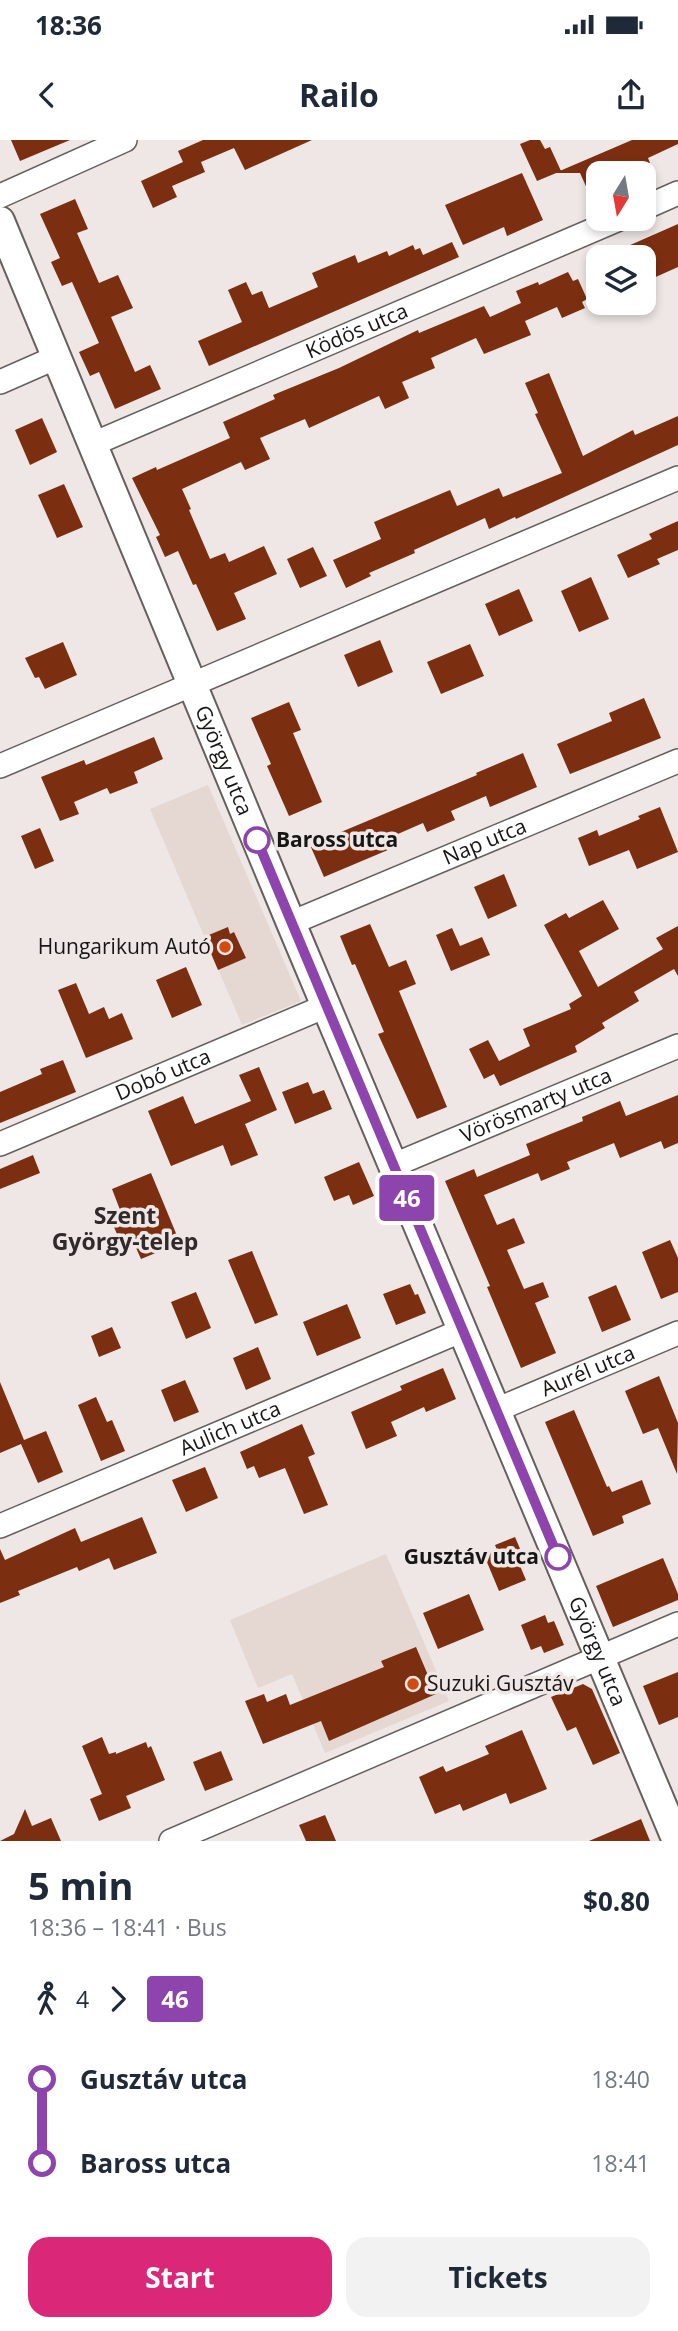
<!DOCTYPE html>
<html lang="en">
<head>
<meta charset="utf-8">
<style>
  body { margin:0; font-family:"Open Sans",sans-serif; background:#f2f2f3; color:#1f2937; height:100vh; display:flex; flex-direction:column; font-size:26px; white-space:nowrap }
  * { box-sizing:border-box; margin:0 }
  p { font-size:23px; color:#747a83 }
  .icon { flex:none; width:38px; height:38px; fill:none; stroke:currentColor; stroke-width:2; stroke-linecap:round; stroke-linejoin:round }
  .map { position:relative; height:1701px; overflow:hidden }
  .panel { display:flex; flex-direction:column; background:#fff; flex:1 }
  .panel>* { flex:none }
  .badge { padding:0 14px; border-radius:5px; font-size:24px; line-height:46px }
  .needle { width:46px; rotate:191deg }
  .buttons { position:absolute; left:586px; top:21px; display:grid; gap:14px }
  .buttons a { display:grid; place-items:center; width:70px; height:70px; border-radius:14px; background:#fff; box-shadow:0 4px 10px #0003; font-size:35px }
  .map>.badge { position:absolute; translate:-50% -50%; box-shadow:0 0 0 4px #fff }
  .legs { display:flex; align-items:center; gap:10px; height:77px; padding:0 28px; font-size:23px }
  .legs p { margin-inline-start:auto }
  .headline { display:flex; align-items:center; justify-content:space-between; height:119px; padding:0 28px }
  h1 { font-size:38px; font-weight:700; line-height:52px }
  .primary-button { display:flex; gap:14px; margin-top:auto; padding:14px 28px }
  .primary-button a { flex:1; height:80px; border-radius:21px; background:#db2777; color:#fff; font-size:28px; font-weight:700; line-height:80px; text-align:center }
  .primary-button a+a { background:#f2f2f3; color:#1f2937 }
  ul { padding:0 28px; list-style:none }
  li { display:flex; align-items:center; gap:24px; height:84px; font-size:26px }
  li i { display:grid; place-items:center; width:10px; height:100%; margin:0 9px; background:currentColor }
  li i::after { content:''; width:18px; height:18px; margin:-9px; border:5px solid; border-radius:50%; background:#fff }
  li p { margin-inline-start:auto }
  li:first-child i { background:linear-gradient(#0000 50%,currentColor 0) }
  li:last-child i { background:linear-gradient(currentColor 50%,#0000 0) }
  .status { display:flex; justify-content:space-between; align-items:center; height:49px; padding:0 35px; background:#fff; direction:ltr }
  .status svg { height:19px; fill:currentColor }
  header { display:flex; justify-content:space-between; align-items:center; height:91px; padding:0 28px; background:#fff; font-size:32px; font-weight:700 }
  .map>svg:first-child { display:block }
  .built { fill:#e5d7d2 }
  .building { fill:#7c2e10 }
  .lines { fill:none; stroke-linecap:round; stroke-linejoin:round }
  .minor-casing { stroke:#655f5d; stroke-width:26 }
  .tertiary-casing { stroke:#655f5d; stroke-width:32 }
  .minor { stroke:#fff; stroke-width:23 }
  .tertiary { stroke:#fff; stroke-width:28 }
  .line-1-casing { stroke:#fff; stroke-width:16 }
  .line-1 { stroke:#8e44ad; stroke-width:10 }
  .stop-1-dot { fill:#fff; stroke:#8e44ad; stroke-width:3.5 }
  .poi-dot { fill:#d24c12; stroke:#eee7e5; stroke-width:2.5 }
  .labels { text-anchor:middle; stroke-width:7; stroke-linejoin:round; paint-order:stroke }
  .street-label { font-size:21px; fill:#181615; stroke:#eee7e5 }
  .stop-label { font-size:21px; font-weight:bold; fill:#181615; stroke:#eee7e5; text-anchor:start }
  .poi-label { font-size:21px; fill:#181615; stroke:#eee7e5; text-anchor:end }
  .neighbourhood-label { font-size:23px; font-weight:bold; fill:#302b2a; stroke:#eee7e5 }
</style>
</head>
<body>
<div class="status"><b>18:36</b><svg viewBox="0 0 49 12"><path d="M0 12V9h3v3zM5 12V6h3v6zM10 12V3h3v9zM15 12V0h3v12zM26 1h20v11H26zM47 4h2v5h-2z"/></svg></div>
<header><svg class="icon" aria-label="back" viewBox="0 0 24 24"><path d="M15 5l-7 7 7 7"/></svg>Railo<svg class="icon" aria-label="share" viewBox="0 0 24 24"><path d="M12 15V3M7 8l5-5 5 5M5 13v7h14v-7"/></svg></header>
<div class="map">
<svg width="678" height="1701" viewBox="0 0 678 1701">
  <rect width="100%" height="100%" fill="#eee7e5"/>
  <path class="built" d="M 208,645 L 301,861 L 242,885 L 150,669 Z
    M 386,1414 L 449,1561 L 325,1613 L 292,1534 L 258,1548 L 230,1480 Z"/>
  <path class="building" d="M 11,0 L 70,0 L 20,21 Z
    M 203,0 L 312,0 L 245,30 L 234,8 L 201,22 L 205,32 L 172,46 L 177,57 L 153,68 L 141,41 L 183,22 L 178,11 Z
    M 530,0 L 540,0 L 545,9 L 550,7 L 561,31 L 537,41 L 520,4 Z
    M 632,0 L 678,0 L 678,4 L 648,18 L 650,23 L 627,33 L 598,33 L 598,73 L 580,33 L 555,33 Z
    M 522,33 L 543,80 L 507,96 L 504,87 L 463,105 L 445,65 Z
    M 75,59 L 88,89 L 77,93 L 99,143 L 118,135 L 133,168 L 111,177 L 135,232 L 150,225 L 161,249 L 115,269 L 99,232 L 90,236 L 79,212 L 99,203 L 72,142 L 62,146 L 51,122 L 60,118 L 40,74 Z
    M 678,84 L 678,127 L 649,140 L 644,130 L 644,117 L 603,117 Z
    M 452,102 L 459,117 L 209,226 L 198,201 L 242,182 L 228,150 L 246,142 L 252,155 L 262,151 L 269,168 L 318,147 L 312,133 L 355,115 L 358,123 L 387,111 L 389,116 L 413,105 L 415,110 L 420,108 L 423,115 Z
    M 568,132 L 573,141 L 578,139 L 587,159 L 582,162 L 585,168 L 562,178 L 557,167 L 525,181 L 531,195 L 484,214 L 476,198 L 431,218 L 435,228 L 402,242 L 409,258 L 385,269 L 379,256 L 309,288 L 305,279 L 260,298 L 270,319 L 245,330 L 241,322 L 182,349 L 191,369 L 189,370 L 210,419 L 225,413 L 229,422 L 264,406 L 277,434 L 234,453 L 246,479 L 217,491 L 196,444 L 193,445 L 178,411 L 165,417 L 156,397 L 160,395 L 132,338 L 156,327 L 157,330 L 230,298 L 223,282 L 275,259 L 273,255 L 339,228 L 418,190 L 419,193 L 484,166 L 490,177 L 521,163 L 516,151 L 538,142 L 539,145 Z
    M 549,233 L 583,316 L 633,290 L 635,295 L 678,276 L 678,305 L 516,379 L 515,377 L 489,389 L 485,378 L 414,410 L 415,413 L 369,433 L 371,436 L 346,448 L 333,420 L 381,399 L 374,382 L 450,350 L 457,366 L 499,348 L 503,357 L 562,333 L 535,274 L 538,273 L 525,243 Z
    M 42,278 L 57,312 L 30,325 L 15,290 Z
    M 64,344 L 83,387 L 57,398 L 38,355 Z
    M 678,381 L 678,410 L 657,419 L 660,424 L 628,438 L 617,415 L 652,399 L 649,394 Z
    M 313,407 L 327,436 L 300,448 L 287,419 Z
    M 591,437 L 609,479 L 579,492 L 561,451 Z
    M 519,449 L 533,481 L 499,496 L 485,464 Z
    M 380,500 L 393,532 L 358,547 L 344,515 Z
    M 63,502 L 77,535 L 45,549 L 39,537 L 35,538 L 25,518 Z
    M 470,504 L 484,536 L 441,554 L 427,522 Z
    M 644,558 L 661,598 L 570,634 L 557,604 L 612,581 L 609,573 Z
    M 289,562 L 301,590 L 293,593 L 322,662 L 289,676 L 267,626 L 271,624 L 251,578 Z
    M 154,597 L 163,619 L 134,632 L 138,643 L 110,654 L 107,648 L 74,662 L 79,674 L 60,681 L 41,637 L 84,620 L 86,625 Z
    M 523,613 L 537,647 L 490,667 L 486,656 L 451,671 L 455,680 L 427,692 L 423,683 L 391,697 L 395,707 L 324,737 L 310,705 L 477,635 L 476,633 Z
    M 660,667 L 678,712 L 637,729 L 629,710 L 589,726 L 578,698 L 597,690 L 599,696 L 640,679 L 638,676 Z
    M 40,688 L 54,721 L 35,729 L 21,696 Z
    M 504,734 L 517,766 L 488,779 L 474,747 Z
    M 603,760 L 619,789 L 579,811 L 598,847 L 663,809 L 656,798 L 678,786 L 678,836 L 674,829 L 634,852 L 639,861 L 602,883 L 605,888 L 575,906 L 577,912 L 500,946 L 494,934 L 484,939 L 469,909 L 488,900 L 499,921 L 530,906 L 523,889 L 571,869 L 569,864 L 582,856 L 544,785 L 566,773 L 569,778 Z
    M 370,784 L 389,827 L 406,820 L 416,844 L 399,851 L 447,967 L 417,979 L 378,894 L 384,892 L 355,824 L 352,825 L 340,796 Z
    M 228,787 L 230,794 L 234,792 L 246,818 L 218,830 L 204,797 Z
    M 452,788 L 460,806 L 482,797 L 490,815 L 451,831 L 436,795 Z
    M 186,827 L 202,865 L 172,878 L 156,840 Z
    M 76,843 L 89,874 L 104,867 L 109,879 L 122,873 L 133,899 L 86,918 L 58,850 Z
    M 63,920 L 76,952 L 0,983 L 0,952 L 42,934 L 40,929 Z
    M 259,927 L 277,970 L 245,984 L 258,1015 L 231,1026 L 223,1005 L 171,1026 L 148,971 L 183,956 L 195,984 L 251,961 L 239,935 Z
    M 308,942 L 313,954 L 324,950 L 332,969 L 295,984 L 282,952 Z
    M 678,955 L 678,1003 L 664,1009 L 661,1001 L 620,1018 L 614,1003 L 567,1022 L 570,1029 L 541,1041 L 538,1033 L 484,1055 L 497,1085 L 514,1078 L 525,1103 L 507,1110 L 524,1149 L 543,1142 L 549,1157 L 535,1163 L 556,1213 L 521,1228 L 487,1147 L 490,1146 L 445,1041 L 474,1029 L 477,1037 L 530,1015 L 526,1004 L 583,981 L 582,977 L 620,961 L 626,976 Z
    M 33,1015 L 40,1033 L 0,1049 L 0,1029 Z
    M 359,1022 L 374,1056 L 353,1065 L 349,1055 L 334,1061 L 324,1037 Z
    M 151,1033 L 180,1103 L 141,1119 L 133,1101 L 122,1106 L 111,1080 L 122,1075 L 112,1049 Z
    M 670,1100 L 678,1118 L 678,1152 L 661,1159 L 642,1112 Z
    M 252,1111 L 278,1175 L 255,1184 L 228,1120 Z
    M 410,1144 L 415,1155 L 418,1154 L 426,1173 L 396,1185 L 383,1154 Z
    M 616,1145 L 631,1180 L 602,1192 L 588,1157 Z
    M 196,1152 L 211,1188 L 186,1199 L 171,1162 Z
    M 347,1164 L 361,1198 L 317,1216 L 303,1182 Z
    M 112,1187 L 121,1208 L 99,1217 L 91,1196 Z
    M 258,1207 L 271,1239 L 246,1250 L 233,1218 Z
    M 443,1228 L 456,1259 L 426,1272 L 424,1267 L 391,1282 L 397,1296 L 366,1309 L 351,1272 L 402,1250 L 400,1246 Z
    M 659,1236 L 678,1283 L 677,1334 L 658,1288 L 643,1294 L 625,1251 Z
    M 185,1240 L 199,1272 L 174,1282 L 161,1250 Z
    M 0,1242 L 24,1300 L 46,1291 L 63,1332 L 38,1343 L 21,1304 L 0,1313 Z
    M 96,1257 L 107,1282 L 112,1280 L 125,1311 L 101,1321 L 78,1265 Z
    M 574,1270 L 607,1347 L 609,1346 L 612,1352 L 642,1340 L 651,1364 L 622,1376 L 624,1383 L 593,1396 L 545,1282 Z
    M 302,1284 L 315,1314 L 308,1317 L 328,1365 L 304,1374 L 285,1328 L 259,1338 L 254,1326 L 247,1329 L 240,1312 Z
    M 205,1327 L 218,1358 L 186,1372 L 172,1340 Z
    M 142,1377 L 157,1413 L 114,1430 L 109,1418 L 79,1431 L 77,1427 L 18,1451 L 20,1455 L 0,1463 L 0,1409 L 5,1420 L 75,1388 L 81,1402 Z
    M 515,1397 L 521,1411 L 515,1414 L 526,1440 L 499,1451 L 484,1415 L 497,1410 L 495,1405 Z
    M 663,1418 L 678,1454 L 678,1460 L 613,1487 L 596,1446 Z
    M 469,1454 L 484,1490 L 438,1509 L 423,1473 Z
    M 545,1475 L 548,1483 L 554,1481 L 564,1505 L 544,1513 L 541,1506 L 531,1510 L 521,1485 Z
    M 416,1507 L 436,1554 L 329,1601 L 321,1581 L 263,1604 L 245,1561 L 264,1554 L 267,1562 L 286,1554 L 290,1565 L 384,1527 L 381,1521 Z
    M 678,1532 L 678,1577 L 659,1585 L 643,1546 Z
    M 583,1544 L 592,1549 L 620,1613 L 593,1625 L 576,1587 L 567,1591 L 551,1557 Z
    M 522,1590 L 547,1649 L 510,1664 L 506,1653 L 463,1671 L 460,1664 L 435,1674 L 419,1637 L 443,1626 L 446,1632 L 489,1614 L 485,1606 Z
    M 102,1597 L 109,1614 L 116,1612 L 116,1614 L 146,1602 L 148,1608 L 151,1606 L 165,1640 L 126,1656 L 131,1668 L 99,1681 L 90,1659 L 102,1654 L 82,1606 Z
    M 221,1611 L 233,1640 L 205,1651 L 193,1622 Z
    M 25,1669 L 32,1686 L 51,1678 L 61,1701 L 0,1701 L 14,1694 Z
    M 325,1675 L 336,1701 L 306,1701 L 299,1685 Z
    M 641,1679 L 650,1701 L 589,1701 Z"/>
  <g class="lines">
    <g class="minor-casing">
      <g id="minor">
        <path d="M 0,56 L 125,0"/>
        <path d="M 644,68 L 678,53"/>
        <path d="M 0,242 L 57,217"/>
        <path id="s1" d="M 93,304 L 619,79"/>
        <path d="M 0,626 L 678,338"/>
        <path id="s2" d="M 291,783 L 678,621"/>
        <path id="s3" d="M 0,1004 L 326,866"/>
        <path id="s4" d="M 394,1025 L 678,906"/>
        <path id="s5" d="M 496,1270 L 678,1193"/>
        <path id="s6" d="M 0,1386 L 463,1190"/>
        <path d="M 171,1701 L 678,1484"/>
      </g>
    </g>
    <g class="tertiary-casing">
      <g id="tertiary">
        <path id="s7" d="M 0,81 L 291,783 L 677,1701"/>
      </g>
    </g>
    <use href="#minor" class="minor"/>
    <use href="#tertiary" class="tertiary"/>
  </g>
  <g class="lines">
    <g class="line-1-casing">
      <path id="line-1" d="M 257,700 L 558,1417"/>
    </g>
    <use href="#line-1" class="line-1"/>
  </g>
  <g class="stop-1-dot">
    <circle cx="257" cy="700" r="12"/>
    <circle cx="558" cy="1417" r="12"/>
  </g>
  <g class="poi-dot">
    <circle cx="225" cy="807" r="7"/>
    <circle cx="413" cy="1544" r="7"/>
  </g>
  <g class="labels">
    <g class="street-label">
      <text dy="7" stroke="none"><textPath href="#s1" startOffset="287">Ködös utca</textPath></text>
      <text dy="7" stroke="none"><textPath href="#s7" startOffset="584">György utca</textPath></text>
      <text dy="7" stroke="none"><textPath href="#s2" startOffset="210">Nap utca</textPath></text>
      <text dy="7" stroke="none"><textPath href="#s3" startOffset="177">Dobó utca</textPath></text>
      <text dy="7" stroke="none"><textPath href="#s4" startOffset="154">Vörösmarty utca</textPath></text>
      <text dy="7" stroke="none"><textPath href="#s5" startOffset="100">Aurél utca</textPath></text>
      <text dy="7" stroke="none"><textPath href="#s6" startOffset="250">Aulich utca</textPath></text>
      <text dy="7" stroke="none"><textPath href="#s7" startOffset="1550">György utca</textPath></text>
    </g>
    <g class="stop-label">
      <text x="276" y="707">Baross utca</text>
      <text x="539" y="1424" text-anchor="end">Gusztáv utca</text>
    </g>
    <g class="poi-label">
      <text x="211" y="814">Hungarikum Autó</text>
      <text x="427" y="1551" text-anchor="start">Suzuki Gusztáv</text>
    </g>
    <g class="neighbourhood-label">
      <text x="125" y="1084">Szent<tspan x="125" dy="26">György-telep</tspan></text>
    </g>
  </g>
</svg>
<div class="buttons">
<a><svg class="needle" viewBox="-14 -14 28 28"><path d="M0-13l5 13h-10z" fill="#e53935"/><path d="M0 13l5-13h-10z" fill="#747a83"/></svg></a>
<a><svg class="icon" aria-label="layers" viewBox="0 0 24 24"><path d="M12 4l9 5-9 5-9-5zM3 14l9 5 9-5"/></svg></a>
</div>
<b class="badge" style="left:407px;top:1058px;background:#8e44ad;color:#fff">46</b>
</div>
<section class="panel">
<div class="headline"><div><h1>5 min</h1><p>18:36 – 18:41 · Bus</p></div><b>$0.80</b></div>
<div class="legs"><svg class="icon" aria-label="walk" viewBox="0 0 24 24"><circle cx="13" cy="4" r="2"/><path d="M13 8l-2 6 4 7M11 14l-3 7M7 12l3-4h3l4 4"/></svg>4<svg class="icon" aria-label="forward" viewBox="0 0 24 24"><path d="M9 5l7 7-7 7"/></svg><b class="badge" style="background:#8e44ad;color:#fff">46</b></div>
<ul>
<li><i style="color:#8e44ad"></i><b>Gusztáv utca</b><p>18:40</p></li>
<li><i style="color:#8e44ad"></i><b>Baross utca</b><p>18:41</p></li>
</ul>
<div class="primary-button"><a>Start</a><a>Tickets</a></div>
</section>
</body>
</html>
